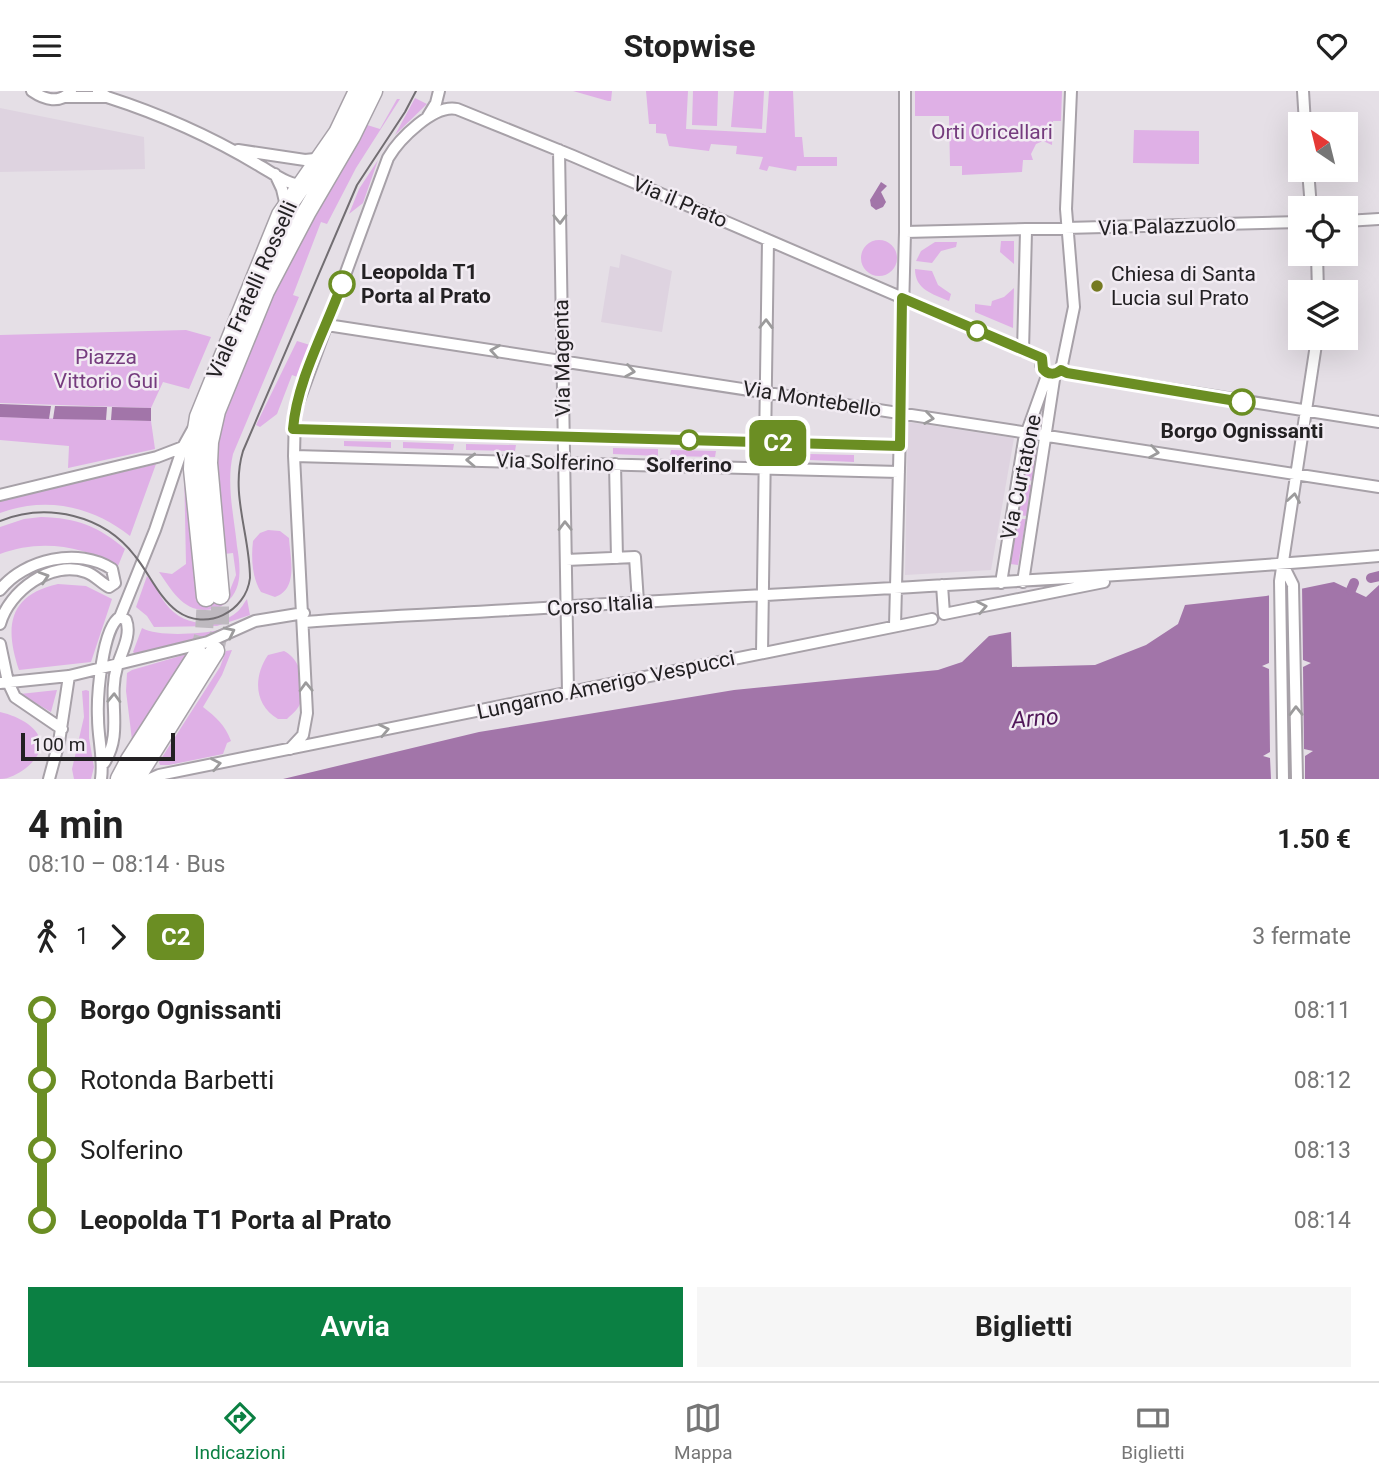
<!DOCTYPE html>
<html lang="it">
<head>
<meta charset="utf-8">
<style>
  body { margin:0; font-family:Roboto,sans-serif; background:#f6f6f6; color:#222; height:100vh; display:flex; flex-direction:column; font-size:26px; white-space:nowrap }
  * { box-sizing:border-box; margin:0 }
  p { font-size:23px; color:#767676 }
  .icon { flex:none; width:38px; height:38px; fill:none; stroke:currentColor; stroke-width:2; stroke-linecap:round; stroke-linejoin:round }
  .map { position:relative; height:688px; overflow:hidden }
  .sheet { display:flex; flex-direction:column; background:#fff; flex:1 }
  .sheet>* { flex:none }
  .badge { padding:0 14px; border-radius:10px; font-size:24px; line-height:46px }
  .needle { width:46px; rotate:325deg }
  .buttons { position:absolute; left:1288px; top:21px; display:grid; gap:14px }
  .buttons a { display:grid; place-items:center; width:70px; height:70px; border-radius:0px; background:#fff; box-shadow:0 7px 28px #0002; font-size:35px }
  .scale { position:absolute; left:21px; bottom:18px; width:154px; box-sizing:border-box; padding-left:7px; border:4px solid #232123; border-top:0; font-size:19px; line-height:24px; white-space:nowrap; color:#232123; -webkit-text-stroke:5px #f2ecf3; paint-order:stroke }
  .map>.badge { position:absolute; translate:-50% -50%; box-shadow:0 0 0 4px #fff }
  .legs { display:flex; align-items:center; gap:10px; height:77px; padding:0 28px; font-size:23px }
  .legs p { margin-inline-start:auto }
  .summary { display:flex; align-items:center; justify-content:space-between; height:119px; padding:0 28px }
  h1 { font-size:38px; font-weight:700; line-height:52px }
  .cta { display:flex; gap:14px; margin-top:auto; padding:14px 28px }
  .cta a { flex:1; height:80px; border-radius:0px; background:#0b8043; color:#fff; font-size:28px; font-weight:700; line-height:80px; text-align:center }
  .cta a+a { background:#f6f6f6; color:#222 }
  ul { padding:0 28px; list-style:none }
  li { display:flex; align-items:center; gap:24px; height:70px; font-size:26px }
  li i { display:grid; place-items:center; width:10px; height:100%; margin:0 9px; background:currentColor }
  li i::after { content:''; width:18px; height:18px; margin:-9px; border:5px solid; border-radius:50%; background:#fff }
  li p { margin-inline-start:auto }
  li:first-child i { background:linear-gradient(#0000 50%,currentColor 0) }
  li:last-child i { background:linear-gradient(currentColor 50%,#0000 0) }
  header { display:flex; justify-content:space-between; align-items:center; height:91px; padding:0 28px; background:#fff; font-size:32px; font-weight:700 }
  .tab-bar { display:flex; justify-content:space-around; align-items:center; height:98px; border-top:2px solid #e0e0e0; background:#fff; font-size:19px; color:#767676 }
  .tab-bar a { display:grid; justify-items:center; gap:4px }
  .tab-bar .selected { color:#0b8043 }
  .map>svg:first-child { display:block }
  .built { fill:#ded3e0 }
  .green { fill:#dfb0e6 }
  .water { fill:#a275a9 }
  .pier { fill:#e5dfe6 }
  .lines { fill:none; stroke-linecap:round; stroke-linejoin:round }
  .canal { stroke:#a275a9; stroke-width:10 }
  .primary-tunnel { stroke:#beb9bf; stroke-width:18; stroke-dasharray:18 9; stroke-linecap:butt }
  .street-casing { stroke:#a7a1a8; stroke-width:14 }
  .primary-casing { stroke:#a7a1a8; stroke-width:21 }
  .street { stroke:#fff; stroke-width:10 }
  .primary { stroke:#fff; stroke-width:18 }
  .tram { stroke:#726e72; stroke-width:2 }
  .oneway { stroke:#9c9b9c }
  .line-1-casing { stroke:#fff; stroke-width:16 }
  .line-1 { stroke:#6b8e23; stroke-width:10 }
  .stop-1-dot { fill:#fff; stroke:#6b8e23; stroke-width:3.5 }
  .poi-dot { fill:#757a22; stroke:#f2ecf3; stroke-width:2.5 }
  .labels { text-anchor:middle; stroke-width:5; stroke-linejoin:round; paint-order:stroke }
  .park-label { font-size:21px; fill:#753c7e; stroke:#f2ecf3 }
  .street-label { font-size:21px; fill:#232123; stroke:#f2ecf3 }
  .stop-label { font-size:21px; font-weight:bold; fill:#232123; stroke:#f2ecf3 }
  .poi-label { font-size:21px; fill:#232123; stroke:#f2ecf3; text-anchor:start }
  .water-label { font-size:23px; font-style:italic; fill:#501759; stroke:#f2ecf3 }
</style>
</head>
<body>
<header><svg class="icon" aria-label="menu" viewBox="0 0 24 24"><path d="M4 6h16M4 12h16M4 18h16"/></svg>Stopwise<svg class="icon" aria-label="heart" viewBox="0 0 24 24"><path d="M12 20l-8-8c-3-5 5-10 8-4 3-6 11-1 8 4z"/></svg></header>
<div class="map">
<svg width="1379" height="688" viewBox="0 0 1379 688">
  <rect width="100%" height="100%" fill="#e5dfe6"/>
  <path class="built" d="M 0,17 L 144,46 L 145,78 L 0,81 Z
    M 621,163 L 672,180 L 662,241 L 601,231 L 610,175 L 619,177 Z
    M 908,331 L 1014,347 L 991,479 L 905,484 Z"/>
  <path class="green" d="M 573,0 L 612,0 L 611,10 L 608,10 Z
    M 646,0 L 688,0 L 686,38 L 766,42 L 769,0 L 793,0 L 795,46 L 802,46 L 804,66 L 837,66 L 837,75 L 797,75 L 796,80 L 769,75 L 767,80 L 759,78 L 763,66 L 736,63 L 737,55 L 711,53 L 709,60 L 669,55 L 666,43 L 656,42 L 656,33 L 649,33 Z
    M 693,0 L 718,0 L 717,35 L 692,34 Z
    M 734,0 L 764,0 L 762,38 L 731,36 Z
    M 915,0 L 1062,0 L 1061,30 L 1053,30 L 1052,54 L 1043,50 L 1036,53 L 1031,63 L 1033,69 L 1023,69 L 1022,81 L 962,84 L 962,75 L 950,75 L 949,25 L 915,25 Z
    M 415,7 L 427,13 L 395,44 Z
    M 397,8 L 400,8 L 356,77 L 327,133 L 321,131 L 293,204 L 299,206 L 233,363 C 226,393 234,425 237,455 C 239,467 241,481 238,493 C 235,505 225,516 213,518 C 185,524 172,500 159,481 L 172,483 L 186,473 L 184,375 L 197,507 L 228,504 L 236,484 L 233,462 L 224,463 L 216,371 L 218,352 L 227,313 L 274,195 L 364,33 L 380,38 Z
    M 1134,39 L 1199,40 L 1199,73 L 1133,72 Z
    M 378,69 L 363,112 L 349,123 L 359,98 Z
    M861 167a18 18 0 1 1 36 0a18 18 0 1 1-36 0Z
    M 1001,150 L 1014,150 L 1014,173 L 1000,161 Z
    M 935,151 L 957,151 L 956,156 L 941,160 L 932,172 L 916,170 L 921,160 Z
    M 915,178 L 932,180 L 938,194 L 951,203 L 949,210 C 933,203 915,199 915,178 Z
    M 1014,197 L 1013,237 L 975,221 L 975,213 L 991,215 L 992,210 L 1004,206 Z
    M 186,239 L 211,246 L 189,298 L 163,291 L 151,317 L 0,312 L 0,244 Z
    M 297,250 L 310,254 L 300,287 L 292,284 L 277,323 L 260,336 L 256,334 Z
    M 0,326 L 151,330 L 155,358 L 68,377 L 69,355 L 0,349 Z
    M 344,350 L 391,351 L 391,357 L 344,355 Z
    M 403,351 L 454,353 L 453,359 L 403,357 Z
    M 466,353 L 516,354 L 515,360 L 466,359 Z
    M 1030,355 L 1038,356 L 1033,390 L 1024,388 Z
    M 613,357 L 658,358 L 658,365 L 613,363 Z
    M 671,359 L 716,360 L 715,366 L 670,365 Z
    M 810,363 L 854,364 L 854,371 L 810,369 Z
    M 156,373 L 130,445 C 92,415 46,405 0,422 L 0,410 Z
    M 1024,393 L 1032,394 L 1027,425 L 1018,424 Z
    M 41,426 C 77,427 98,435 125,458 L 118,475 C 81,454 39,448 0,463 L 0,436 L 24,428 Z
    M 1018,428 L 1026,428 L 1018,474 L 1010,473 Z
    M 268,439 L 280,440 L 289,447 C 290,466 299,498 275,506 L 261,501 C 252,487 251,467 253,450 L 260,442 Z
    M 147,485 C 154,492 159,504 166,513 C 182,535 216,539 237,521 C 241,518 244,512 247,508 L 250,524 L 217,535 L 154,536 L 147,525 L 136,516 Z
    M 58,493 L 86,495 L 112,508 L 91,571 L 19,579 C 4,535 9,504 58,493 Z
    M 250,527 L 217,544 L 135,563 L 133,561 L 142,537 C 157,546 201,543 219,539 C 230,536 240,531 250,527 Z
    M 232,559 L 222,584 L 203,616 C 216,626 225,634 231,650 L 227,652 L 223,663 L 169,674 L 160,674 L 159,671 L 220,576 L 226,560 Z
    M 284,560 C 301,568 306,594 301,610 C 299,618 292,623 287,628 L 278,628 C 254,614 253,586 268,564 Z
    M 187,563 L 132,649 L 126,600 L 127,582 L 132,579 Z
    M 57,599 L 51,621 L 20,603 Z
    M 86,599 L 89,600 L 89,647 L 94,676 L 91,688 L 74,688 L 72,678 L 84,626 L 82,600 Z
    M 0,621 C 30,628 59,650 26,677 C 18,683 9,688 0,688 Z"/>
  <path class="water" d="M 881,91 L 887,95 L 881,101 L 886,111 L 883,116 L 876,119 L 871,115 L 870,109 Z
    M 0,313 L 51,315 L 49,328 L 0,326 Z
    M 55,315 L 107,316 L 106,329 L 53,328 Z
    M 112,316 L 151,317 L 151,330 L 111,329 Z
    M 1334,491 L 1366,506 L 1379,494 L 1379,688 L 283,688 L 479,641 L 734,599 L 938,579 L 962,571 L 989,545 L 1011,541 L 1012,576 L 1095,574 L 1146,554 L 1178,533 L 1185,514 L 1266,505 Z"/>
  <path class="pier" d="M 1302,494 L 1303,569 L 1311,572 L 1303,576 L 1304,658 L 1313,660 L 1305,665 L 1305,688 L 1271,688 L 1270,667 L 1263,665 L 1270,661 L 1269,578 L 1262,575 L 1269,572 L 1269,501 Z"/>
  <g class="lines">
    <path class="canal" d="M 1371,487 L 1379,485
      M 1351,499 L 1354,492"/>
    <path class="primary-tunnel" d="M 215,560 L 220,537 L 220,504
      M 198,563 L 204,542 L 206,506"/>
    <g class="street-casing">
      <path id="street" d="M 32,0 C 45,9 60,13 71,0
        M 98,0 L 107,6 C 160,23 212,46 260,75 C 273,82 289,95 304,94
        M 1303,0 L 1305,33
        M 65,6 L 107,6
        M 428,25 L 436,12 L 439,0
        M 238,59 L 305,69 L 315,68 L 321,63
        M 559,59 L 568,602
        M 1308,79 L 1311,117
        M 275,83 L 282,98 L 286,115
        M 1346,130 L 1379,128
        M 905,141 L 1300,131
        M 1317,163 L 1318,201
        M 327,234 L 1379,396
        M 1023,260 L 1026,140
        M 1042,267 L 1041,274 L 1045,280 L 1053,283 L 1061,279 L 1074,216 L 1066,118 L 1071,0
        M 1061,279 L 1067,282 L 1379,331
        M 293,338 L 899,355
        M 294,365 L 899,381
        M 615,373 L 617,467
        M 0,404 L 157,366 L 183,356
        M 566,469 L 635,466 L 638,511
        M 1283,474 L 1293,494 L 1297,688
        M 1023,491 L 1055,282
        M 1001,492 L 1024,349 L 1048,282
        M 942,494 L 944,523 L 1104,491
        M 0,499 C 24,468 79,456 112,478 L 115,492 L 109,496 C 101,492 95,484 86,481 C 51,469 9,500 0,533
        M 120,526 L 155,439 L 183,356 L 193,338
        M 304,531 C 388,524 473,522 558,516 C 832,499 1106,488 1379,465
        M 895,535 L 905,141 L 905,0
        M 0,553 L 8,591 L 15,606 L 62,638
        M 762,562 L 768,149
        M 0,592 L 69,585 L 208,551 L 255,530 L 304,522
        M 290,658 L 303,644 L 307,622 L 294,365 L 295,320 L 388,67 C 399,48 434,13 457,18 L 573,65 L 1042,267
        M 49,688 L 59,651 L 69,585
        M 101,688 C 104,667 98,648 98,627 C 97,606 102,536 120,526 L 126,529 C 132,544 121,562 117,576 C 107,609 124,642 104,672
        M 150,688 L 159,684 L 932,528
        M 1283,688 L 1280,490 L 1317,247"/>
    </g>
    <g class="primary-casing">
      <path id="primary" d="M 220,504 L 208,372 L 209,351 L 216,320 L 265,200 L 306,122 L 351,45 L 373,0
        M 206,506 L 193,378 L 194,357 L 199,326 L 281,124 L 338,42 L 358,0
        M 120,688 L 130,669 L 198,563
        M 135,688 L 215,560"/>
    </g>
    <use href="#street" class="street"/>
    <use href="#primary" class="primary"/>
    <path class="tram" d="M 0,430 C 47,411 104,424 135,465 C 149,482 159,507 177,520 C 206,541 246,521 250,487 C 250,444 230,403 243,360 L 357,94 L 405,21 L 416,0"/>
  </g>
  <defs><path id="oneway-chevron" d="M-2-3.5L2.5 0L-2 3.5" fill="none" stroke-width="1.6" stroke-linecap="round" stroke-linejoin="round" transform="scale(1.75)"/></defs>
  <g class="oneway">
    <use href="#oneway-chevron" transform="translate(560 128) rotate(89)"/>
    <use href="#oneway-chevron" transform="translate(766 233) rotate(-89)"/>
    <use href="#oneway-chevron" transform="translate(495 260) rotate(-171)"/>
    <use href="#oneway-chevron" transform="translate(630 280) rotate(9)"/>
    <use href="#oneway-chevron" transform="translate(929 327) rotate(8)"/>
    <use href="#oneway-chevron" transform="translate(1154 361) rotate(9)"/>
    <use href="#oneway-chevron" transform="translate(471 369) rotate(-178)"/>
    <use href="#oneway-chevron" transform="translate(1294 407) rotate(-81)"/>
    <use href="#oneway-chevron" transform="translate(565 435) rotate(-91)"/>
    <use href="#oneway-chevron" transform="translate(44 486) rotate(-18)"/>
    <use href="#oneway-chevron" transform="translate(982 516) rotate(-11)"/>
    <use href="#oneway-chevron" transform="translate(230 541) rotate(-26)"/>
    <use href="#oneway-chevron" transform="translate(306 596) rotate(-92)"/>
    <use href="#oneway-chevron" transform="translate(114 607) rotate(-88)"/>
    <use href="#oneway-chevron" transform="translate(1296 620) rotate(-91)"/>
    <use href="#oneway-chevron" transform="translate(384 639) rotate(-12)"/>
    <use href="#oneway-chevron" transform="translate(216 673) rotate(-11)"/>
  </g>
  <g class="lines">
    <g class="line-1-casing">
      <path id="line-1" d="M 342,193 C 325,240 297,289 293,338 L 900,355 L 902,207 L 1042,267 L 1043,278 C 1048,284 1055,284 1061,279 L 1067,282 L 1242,311"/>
    </g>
    <use href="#line-1" class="line-1"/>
  </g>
  <g class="stop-1-dot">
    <circle cx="342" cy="193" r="12"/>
    <circle cx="977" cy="240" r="9"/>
    <circle cx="1242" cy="311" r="12"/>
    <circle cx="689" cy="349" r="9"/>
  </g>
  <circle class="poi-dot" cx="1097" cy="195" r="7"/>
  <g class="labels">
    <g class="park-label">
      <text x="992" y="48">Orti Oricellari</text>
      <text x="106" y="273">Piazza<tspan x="106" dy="24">Vittorio Gui</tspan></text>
    </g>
    <g class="street-label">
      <text transform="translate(680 111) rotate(23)" y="7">Via il Prato</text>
      <text transform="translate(1167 135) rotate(-2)" y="7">Via Palazzuolo</text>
      <text transform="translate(252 199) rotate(-66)" y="7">Viale Fratelli Rosselli</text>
      <text transform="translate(562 267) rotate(-91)" y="7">Via Magenta</text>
      <text transform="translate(812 308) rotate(9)" y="7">Via Montebello</text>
      <text transform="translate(555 371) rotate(2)" y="7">Via Solferino</text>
      <text transform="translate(1021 386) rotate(-78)" y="7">Via Curtatone</text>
      <text transform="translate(600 514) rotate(-4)" y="7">Corso Italia</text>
      <text transform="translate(606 594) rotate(-12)" y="7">Lungarno Amerigo Vespucci</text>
    </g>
    <g class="stop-label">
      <text x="361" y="188" text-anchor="start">Leopolda T1<tspan x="361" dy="24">Porta al Prato</tspan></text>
      <text x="1242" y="347">Borgo Ognissanti</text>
      <text x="689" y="381">Solferino</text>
    </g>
    <g class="poi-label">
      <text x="1111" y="190">Chiesa di Santa<tspan x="1111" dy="24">Lucia sul Prato</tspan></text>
    </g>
    <g class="water-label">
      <text transform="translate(1035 627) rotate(-5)" y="8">Arno</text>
    </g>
  </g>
</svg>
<div class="buttons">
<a><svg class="needle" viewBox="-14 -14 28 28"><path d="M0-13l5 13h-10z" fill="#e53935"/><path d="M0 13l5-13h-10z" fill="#767676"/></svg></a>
<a><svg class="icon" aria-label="locate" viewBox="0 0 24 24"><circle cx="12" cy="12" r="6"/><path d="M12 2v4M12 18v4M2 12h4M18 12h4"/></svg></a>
<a><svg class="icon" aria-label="layers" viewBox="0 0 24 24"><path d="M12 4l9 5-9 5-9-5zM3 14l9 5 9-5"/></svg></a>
</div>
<div class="scale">100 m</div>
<b class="badge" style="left:778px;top:352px;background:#6b8e23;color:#fff">C2</b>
</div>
<section class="sheet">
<div class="summary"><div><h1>4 min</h1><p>08:10 – 08:14 · Bus</p></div><b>1.50 €</b></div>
<div class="legs"><svg class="icon" aria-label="walk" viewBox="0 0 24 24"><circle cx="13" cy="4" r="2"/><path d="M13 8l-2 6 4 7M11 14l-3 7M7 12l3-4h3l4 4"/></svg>1<svg class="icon" aria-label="forward" viewBox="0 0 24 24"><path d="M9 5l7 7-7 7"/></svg><b class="badge" style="background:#6b8e23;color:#fff">C2</b><p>3 fermate</p></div>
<ul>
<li><i style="color:#6b8e23"></i><b>Borgo Ognissanti</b><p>08:11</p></li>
<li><i style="color:#6b8e23"></i><span>Rotonda Barbetti</span><p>08:12</p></li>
<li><i style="color:#6b8e23"></i><span>Solferino</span><p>08:13</p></li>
<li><i style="color:#6b8e23"></i><b>Leopolda T1 Porta al Prato</b><p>08:14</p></li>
</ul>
<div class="cta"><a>Avvia</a><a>Biglietti</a></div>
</section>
<nav class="tab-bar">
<a class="selected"><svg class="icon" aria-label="directions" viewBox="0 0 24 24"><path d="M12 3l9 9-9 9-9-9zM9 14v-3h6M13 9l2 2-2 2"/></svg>Indicazioni</a>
<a><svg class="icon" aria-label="map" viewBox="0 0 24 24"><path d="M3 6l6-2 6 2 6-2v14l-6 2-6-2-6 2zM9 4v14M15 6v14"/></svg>Mappa</a>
<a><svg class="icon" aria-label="tickets" viewBox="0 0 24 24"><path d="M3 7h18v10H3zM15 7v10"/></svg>Biglietti</a>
</nav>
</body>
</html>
